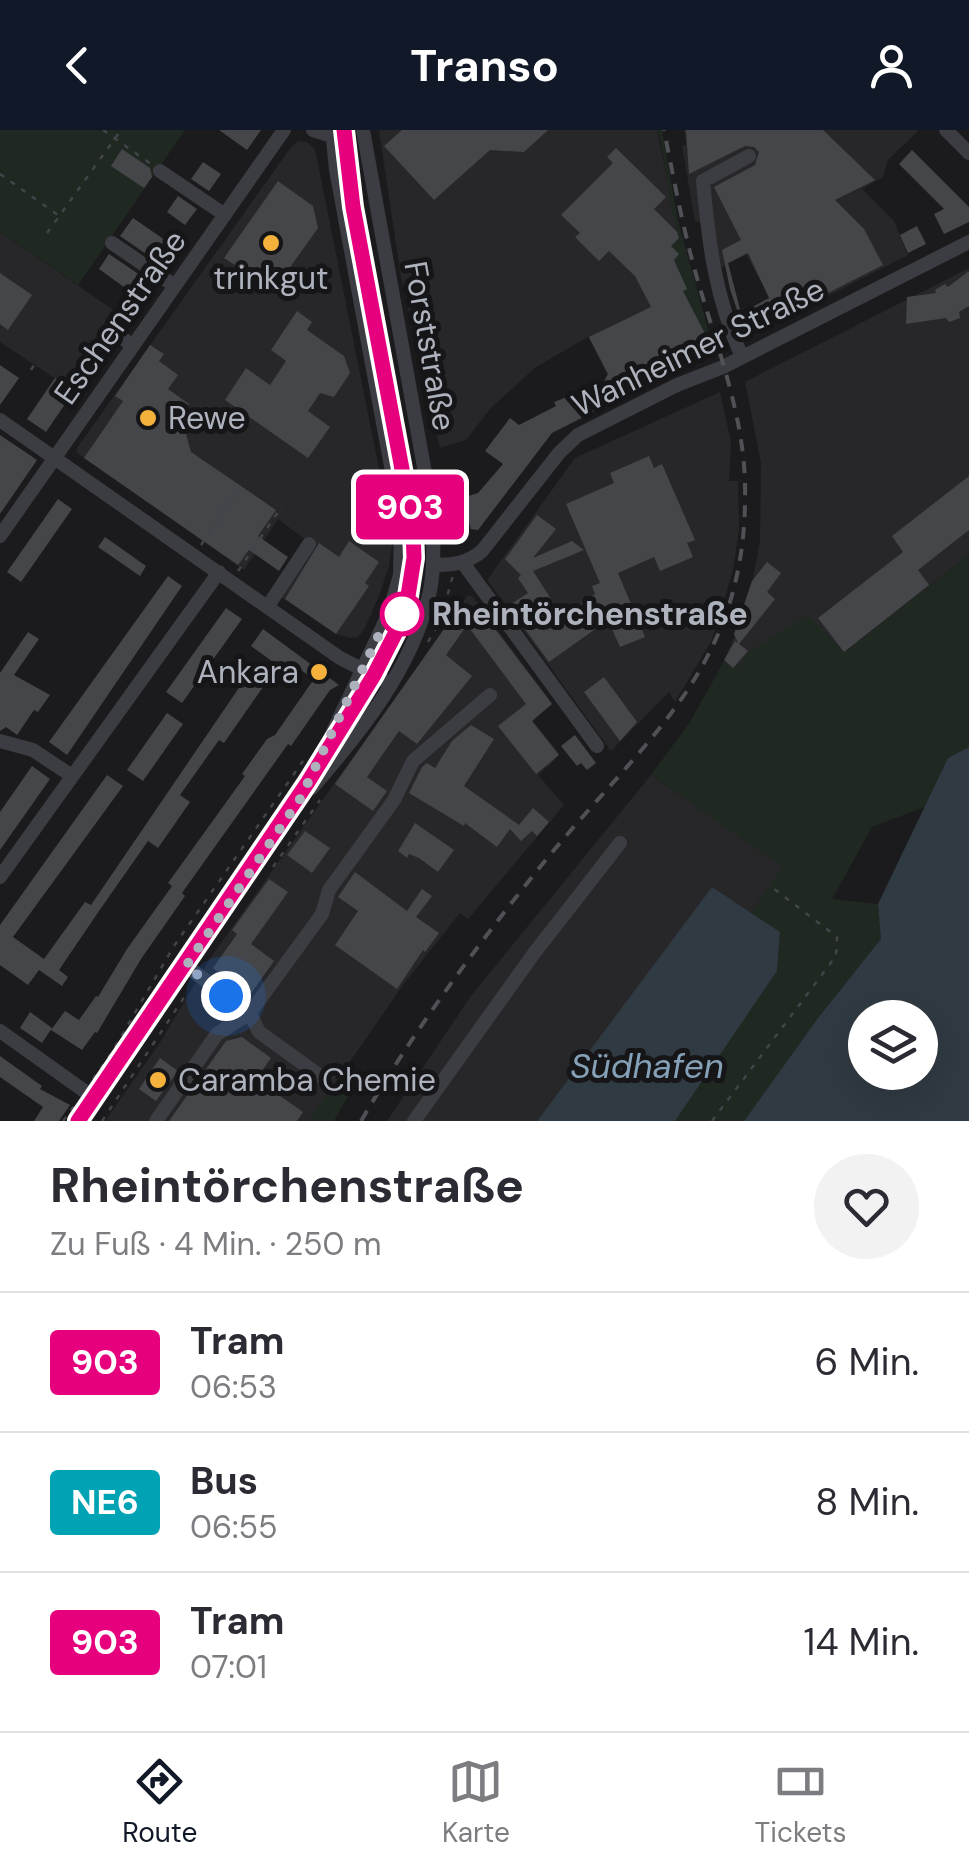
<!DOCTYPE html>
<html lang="de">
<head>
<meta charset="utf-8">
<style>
  body { margin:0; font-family:"DM Sans",sans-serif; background:#f2f2f3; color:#2b2b33; height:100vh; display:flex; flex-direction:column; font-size:38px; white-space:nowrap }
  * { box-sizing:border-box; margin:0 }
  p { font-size:32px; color:#7c7c81 }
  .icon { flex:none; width:55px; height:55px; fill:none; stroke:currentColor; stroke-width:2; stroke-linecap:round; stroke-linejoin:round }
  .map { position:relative; height:991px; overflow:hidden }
  .drawer { display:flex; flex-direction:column; background:#fff; flex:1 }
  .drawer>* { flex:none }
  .badge { padding:0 20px; border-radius:8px; font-size:35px; line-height:65px }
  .tools { position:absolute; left:848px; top:870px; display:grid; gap:20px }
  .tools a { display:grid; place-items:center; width:90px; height:90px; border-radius:50%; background:#fff; box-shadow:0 10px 40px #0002; font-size:50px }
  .you { position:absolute; width:50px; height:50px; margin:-25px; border:8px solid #fff; border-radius:50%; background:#1a73e8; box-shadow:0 0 0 15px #1a73e833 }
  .map>.badge { position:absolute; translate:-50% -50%; box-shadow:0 0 0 5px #fff }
  .round { display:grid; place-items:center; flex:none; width:105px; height:105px; border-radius:52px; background:#f2f2f3 }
  .overview { display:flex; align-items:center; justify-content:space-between; height:170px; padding:0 50px }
  h1 { font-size:48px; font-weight:700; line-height:75px }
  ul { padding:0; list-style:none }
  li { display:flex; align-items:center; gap:30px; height:140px; padding:0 50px; border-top:2px solid #e1e1e2 }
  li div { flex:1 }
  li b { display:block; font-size:38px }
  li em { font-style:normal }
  li .badge { min-width:110px; font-weight:700; text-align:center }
  header { display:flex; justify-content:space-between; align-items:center; height:130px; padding:0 50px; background:#111827; color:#fff; font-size:45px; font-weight:700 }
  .dock { display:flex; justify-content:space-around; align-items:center; height:140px; border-top:2px solid #e1e1e2; background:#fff; font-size:28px; color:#7c7c81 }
  .dock a { display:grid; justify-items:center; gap:5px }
  .dock .on { color:#111827 }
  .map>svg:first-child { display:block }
  .built { fill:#27272a }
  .green { fill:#202921 }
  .water { fill:#303a42; fill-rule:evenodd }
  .building { fill:#45464a; fill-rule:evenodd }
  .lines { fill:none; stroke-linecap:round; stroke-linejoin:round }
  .path { stroke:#424449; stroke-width:2.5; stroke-dasharray:5 8; stroke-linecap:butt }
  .minor { stroke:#3c3d42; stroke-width:14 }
  .tram { stroke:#4f5157; stroke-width:2.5 }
  .rail { stroke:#4f5157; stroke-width:4; stroke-dasharray:12 10; stroke-linecap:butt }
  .line-casing { stroke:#fff; stroke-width:22 }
  .line { stroke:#e6007e; stroke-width:15 }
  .walk { stroke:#adb2bd; stroke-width:10; stroke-dasharray:0 18 }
  .poi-dot { fill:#f4b23c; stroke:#161618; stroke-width:4 }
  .stop-dot { fill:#fff; stroke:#e6007e; stroke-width:5 }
  .labels { text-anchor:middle; stroke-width:10; stroke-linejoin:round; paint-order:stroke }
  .poi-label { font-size:32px; fill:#adb2bd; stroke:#161618; text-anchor:start }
  .street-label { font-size:32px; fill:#adb2bd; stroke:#161618 }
  .stop-label { font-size:32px; font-weight:bold; fill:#adb2bd; stroke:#161618; text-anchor:start }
  .water-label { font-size:35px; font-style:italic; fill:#85a1b7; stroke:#161618 }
</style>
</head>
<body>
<header><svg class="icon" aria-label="back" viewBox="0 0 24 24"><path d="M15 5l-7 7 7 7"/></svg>Transo<svg class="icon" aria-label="person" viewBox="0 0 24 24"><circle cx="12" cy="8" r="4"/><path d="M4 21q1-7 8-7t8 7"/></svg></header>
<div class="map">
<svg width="969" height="991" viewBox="0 0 969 991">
  <rect width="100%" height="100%" fill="#1b1b1d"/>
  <path class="built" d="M 379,0 L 657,0 L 689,153 L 715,224 L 620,269 L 588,207 L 536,237 L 490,279 L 466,310 L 440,318 L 401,147 Z
    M 684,0 L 919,0 L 888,30 L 883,47 L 862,59 L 894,91 L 908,125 L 818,171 L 797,134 L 761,152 L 746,124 L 711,143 L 704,94 L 695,91 L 682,16 L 686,15 Z
    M 298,11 L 306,12 L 315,19 L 393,408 L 389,436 L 380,463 L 365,498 L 358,507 L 350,508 L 336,504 L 271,460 L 306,410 L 278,389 L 244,440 L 77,323 L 77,318 L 291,17 Z
    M 0,102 L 131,192 L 82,266 L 0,212 Z
    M 969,138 L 969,425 L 845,522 L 736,540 L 724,531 L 748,474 L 760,411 L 761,333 L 745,252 Z
    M 720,262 L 731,312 L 729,351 L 738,351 L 739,400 L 733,440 L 712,510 L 675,572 L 669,562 L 611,621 L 487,450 L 575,328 Z
    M 468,465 L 473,467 L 552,573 L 533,591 L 557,621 L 555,630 L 538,645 L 564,675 L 468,789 L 460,783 L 403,855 L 309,991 L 105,991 L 159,914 L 211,827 Z
    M 651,645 L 783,737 L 751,783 L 712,758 L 537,991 L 387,991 L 471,866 Z"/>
  <path class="green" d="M 0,0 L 185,0 L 78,155 L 0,102 Z
    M 658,0 L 662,0 L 678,91 L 714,221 L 683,161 L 686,159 L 674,130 L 679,124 L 671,116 L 679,108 C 668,74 667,36 658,0 Z
    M 969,425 L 969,617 L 948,628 L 925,677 L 872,697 L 832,769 L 878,774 L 882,809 L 818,888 L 744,991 L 675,991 L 777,841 L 780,802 L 751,783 L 782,737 L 651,645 L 690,592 L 724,531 L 736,539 L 750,521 L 808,485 L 845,522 Z
    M 347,934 L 361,943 L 334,991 L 309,991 Z"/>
  <path class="water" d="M 969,617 L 969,991 L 744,991 L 818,888 L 881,809 L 878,774 L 948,628 ZM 865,888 L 920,888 L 920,942 L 865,942 Z
    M 712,757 L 780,802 L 777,841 L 675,991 L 537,991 Z"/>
  <path class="building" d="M 219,0 L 261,0 L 247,20 Z
    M 402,0 L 548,0 L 524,22 L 490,20 L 434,70 L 384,16 Z
    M 686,0 L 823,0 L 875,50 L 835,70 L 864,99 L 883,135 L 747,204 L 747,210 L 730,159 L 722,120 L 741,110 L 714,57 L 755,35 L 759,22 L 754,17 L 745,16 L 689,44 ZM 748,123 L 769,168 L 741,183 L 728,133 Z
    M 616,18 L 666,67 L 654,79 L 677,102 L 679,108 L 671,116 L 679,124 L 674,130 L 687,159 L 683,161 L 714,221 L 552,303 L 478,400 L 471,399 L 462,368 L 478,363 L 503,334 L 485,321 L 510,288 L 519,295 L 556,276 L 554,272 L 603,253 L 608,244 L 589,207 L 651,177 L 635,146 L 609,121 L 599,131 L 575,107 L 580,103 L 561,85 L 613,33 L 607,27 Z
    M 122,19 L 150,38 L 152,47 L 144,58 L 111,36 Z
    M 912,20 L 969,77 L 969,92 L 944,104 L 934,84 L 944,79 L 899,34 Z
    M 203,32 L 221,44 L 209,61 L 191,49 Z
    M 278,51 L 313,76 L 318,98 L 273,161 L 265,156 L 262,160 L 238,143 L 241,139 L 224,128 Z
    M 178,66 L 197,79 L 185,95 L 167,82 Z
    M 133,88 L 178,119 L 165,137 L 120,106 Z
    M 917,96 L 926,114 L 908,123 L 900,105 Z
    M 109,124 L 153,154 L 142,170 L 99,139 Z
    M 969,141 L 969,176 L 959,182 L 960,188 L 949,192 L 946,188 L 906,194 L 907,167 L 936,163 L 935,160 L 945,154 L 948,157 Z
    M 0,143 L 32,165 L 8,200 L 0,194 Z
    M 297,181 L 312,192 L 307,200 L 344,226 L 350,243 L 334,267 L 320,263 L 308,281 L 330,297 L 308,328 L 225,270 L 246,238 L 270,255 L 286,231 L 271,220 Z
    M 150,215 L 164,224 L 159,231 L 178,245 L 168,259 L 189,274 L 180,286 L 188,291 L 184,297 L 191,322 L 276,380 L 258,406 L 288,427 L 279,441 L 249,420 L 238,435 L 84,328 L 123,271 L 115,266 Z
    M 0,235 L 19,248 L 0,275 Z
    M 55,248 L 74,261 L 46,302 L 27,289 Z
    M 0,305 L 37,330 L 0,384 Z
    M 649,326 L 654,338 L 662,334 L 695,410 L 687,413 L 693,427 L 660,441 L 654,427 L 618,443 L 645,507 L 620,517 L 608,490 L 549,532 L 508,476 L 528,463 L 518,448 L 521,445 L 505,429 L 537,385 L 556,399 L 533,428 L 572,411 L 584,420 L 533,441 L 562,486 L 595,464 L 592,456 L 600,453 L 566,374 L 614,353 L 610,343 Z
    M 969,346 L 969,400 L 918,440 L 929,455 L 844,522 L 818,488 L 903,422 L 892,406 Z
    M 58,369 L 72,379 L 21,452 L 7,442 Z
    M 105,407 L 146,436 L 140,446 L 98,417 Z
    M 349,411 L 379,432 L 365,453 L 369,456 L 336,504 L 285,469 L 319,413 L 339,427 Z
    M 767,432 L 781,443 L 767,462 L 775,469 L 739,514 L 748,521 L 733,538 L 724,530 L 735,511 L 738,513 L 734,504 L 752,451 Z
    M 168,446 L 182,456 L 67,625 L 49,612 Z
    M 476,474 L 552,574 L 532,591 L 559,625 L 536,644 L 498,596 L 526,574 L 467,495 L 446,525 L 472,546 L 417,614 L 399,601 L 367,647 L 387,661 L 373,681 L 335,654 L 456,482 L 463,487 Z
    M 226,478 L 242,489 L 182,573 L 166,562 Z
    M 263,499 L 339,555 L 330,560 L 291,616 L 288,614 L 182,763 L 185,766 L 141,829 L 97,903 L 95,902 L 82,920 L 51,900 L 65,881 L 79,890 L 96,866 L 98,867 L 127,819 L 172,756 L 168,753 L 245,646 L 242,644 L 267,609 L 275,605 L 314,549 L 295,536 L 290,544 L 251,516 Z
    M 28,502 L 39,509 L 14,545 L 50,565 L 38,582 L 34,580 L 17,605 L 6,597 L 0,601 L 0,543 Z
    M 247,546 L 263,557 L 224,613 L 219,610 L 180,665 L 190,672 L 158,718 L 148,711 L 99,781 L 59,840 L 68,847 L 62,856 L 39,840 L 28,855 L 0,835 L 0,795 L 107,645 L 123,656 L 13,807 L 44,829 L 85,772 L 91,775 Z
    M 604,547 L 637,592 L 620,611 L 584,562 Z
    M 167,583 L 183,594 L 143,651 L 127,640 Z
    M 471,595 L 494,609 L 464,656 L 519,695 L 533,678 L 549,692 L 537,706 L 532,701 L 521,711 L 510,699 L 497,717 L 465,693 L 464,696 L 409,663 L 422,637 L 427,633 L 435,638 L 452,611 Z
    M 575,605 L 596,633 L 587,640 L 581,633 L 577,636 L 561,616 Z
    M 32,636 L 50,649 L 0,720 L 0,682 Z
    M 415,693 L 454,720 L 438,742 L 419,728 L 409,724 L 407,728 L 398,721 Z
    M 305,701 L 330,718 L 312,743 L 287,725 Z
    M 355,742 L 407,781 L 422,759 L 432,766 L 416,787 L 439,803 L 425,822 L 423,820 L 397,859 L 335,815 L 358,781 L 338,767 Z
    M 269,749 L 288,762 L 251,814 L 274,831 L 250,865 L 213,838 L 237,804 L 232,800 Z
    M 30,882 L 52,898 L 42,913 L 20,898 Z
    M 242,907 L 271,928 L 256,949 L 303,982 L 297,991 L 169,991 L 226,911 Z
    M 0,926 L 42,956 L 40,959 L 70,975 L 59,991 L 34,991 L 43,977 L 0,947 Z
    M 160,928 L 178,941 L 156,971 L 139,959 Z"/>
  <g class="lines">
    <path class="path" d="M 103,0 L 151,34
      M 0,44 L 58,85
      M 47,103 L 121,0
      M 31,240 L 38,229
      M 448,396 L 452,422
      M 201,415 L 245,350
      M 238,441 L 282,376
      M 428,512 L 441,489 L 453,445
      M 273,737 L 320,670
      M 93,949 L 112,922 L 174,816 L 303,631
      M 63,991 L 77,972
      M 102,991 L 187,863
      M 712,991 L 836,826 L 837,807 L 769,755"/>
    <path class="minor" d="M 313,0 L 332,6
      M 946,0 L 969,23
      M 160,41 L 225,85
      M 112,113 L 175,156
      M 121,207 L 133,216
      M 742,227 C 715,167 709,115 703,51 L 749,26
      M 0,290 L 340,528 L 391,554
      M 0,406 L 284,0
      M 463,433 L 597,616
      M 433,435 C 453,435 466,434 482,421 L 559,323 L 578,305 L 677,255 L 723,237 L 969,112
      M 268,476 L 309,414
      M 0,611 L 33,620 L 72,646
      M 312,658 C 360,603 412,539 429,465 C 435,440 433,413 433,387 L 363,0
      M 0,747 L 219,442
      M 186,836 L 250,883 L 322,784 L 329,760 L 394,670 L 413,631 L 490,565
      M 0,901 L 97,970
      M 83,991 L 301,669 L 389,483 L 400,445 L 401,390 L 336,40 L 332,0
      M 156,991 L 217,904 L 250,883 L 259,902 L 323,948
      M 414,991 L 535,822 L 620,713"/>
    <path class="tram" d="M 78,991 L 309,653 L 374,545 L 396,502 L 408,466 L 414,428 L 413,398 L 353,77 L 344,0"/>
    <path class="rail" d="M 361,991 C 413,902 475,818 540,737 C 644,608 749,539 745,355 C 744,285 716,214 697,148 C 683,99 674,50 664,0"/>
  </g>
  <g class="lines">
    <g class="line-casing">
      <path id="line" d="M 78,991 L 308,652 L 374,545 L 396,502 L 408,466 L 414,428 L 413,398 L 353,77 L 344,0"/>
    </g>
    <use href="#line" class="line"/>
    <path class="walk" d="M 226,866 L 186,836 L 300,669 L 390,482 L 402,484"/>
  </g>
  <g class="poi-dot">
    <circle cx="271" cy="113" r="10"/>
    <circle cx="148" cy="288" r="10"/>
    <circle cx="319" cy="542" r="10"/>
    <circle cx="158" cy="950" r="10"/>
  </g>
  <circle class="stop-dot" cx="402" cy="484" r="20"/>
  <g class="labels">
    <g class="poi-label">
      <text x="271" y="159" text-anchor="middle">trinkgut</text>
      <text x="168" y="299">Rewe</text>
      <text x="299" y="553" text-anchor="end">Ankara</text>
      <text x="178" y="961">Caramba Chemie</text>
    </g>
    <g class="street-label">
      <text transform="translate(120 187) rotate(-55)" y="11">Eschenstraße</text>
      <text transform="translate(430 216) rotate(80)" y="11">Forststraße</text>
      <text transform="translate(698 217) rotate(-26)" y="11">Wanheimer Straße</text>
    </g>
    <g class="stop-label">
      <text x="432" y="495">Rheintörchenstraße</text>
    </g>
    <g class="water-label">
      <text x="647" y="948">Südhafen</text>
    </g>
  </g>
</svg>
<div class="tools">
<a><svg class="icon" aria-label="layers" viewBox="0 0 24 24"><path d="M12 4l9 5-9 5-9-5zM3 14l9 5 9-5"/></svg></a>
</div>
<div class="you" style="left:226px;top:866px"></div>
<b class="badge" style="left:410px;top:377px;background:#e6007e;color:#fff">903</b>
</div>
<section class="drawer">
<div class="overview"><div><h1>Rheintörchenstraße</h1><p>Zu Fuß · 4 Min. · 250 m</p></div><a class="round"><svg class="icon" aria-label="heart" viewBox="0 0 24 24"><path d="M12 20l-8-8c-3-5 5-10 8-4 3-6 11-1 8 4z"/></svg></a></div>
<ul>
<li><span class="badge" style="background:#e6007e;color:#fff">903</span><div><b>Tram</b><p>06:53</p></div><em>6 Min.</em></li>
<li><span class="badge" style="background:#00a3b4;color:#fff">NE6</span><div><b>Bus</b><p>06:55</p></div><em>8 Min.</em></li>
<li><span class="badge" style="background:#e6007e;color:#fff">903</span><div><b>Tram</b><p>07:01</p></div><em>14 Min.</em></li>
</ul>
</section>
<nav class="dock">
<a class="on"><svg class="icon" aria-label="directions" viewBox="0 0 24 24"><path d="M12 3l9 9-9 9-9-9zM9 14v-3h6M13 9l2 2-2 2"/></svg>Route</a>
<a><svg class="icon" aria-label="map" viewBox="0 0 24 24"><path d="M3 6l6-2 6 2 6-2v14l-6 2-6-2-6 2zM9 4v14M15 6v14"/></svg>Karte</a>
<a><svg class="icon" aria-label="tickets" viewBox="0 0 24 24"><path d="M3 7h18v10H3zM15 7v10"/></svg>Tickets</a>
</nav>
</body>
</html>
